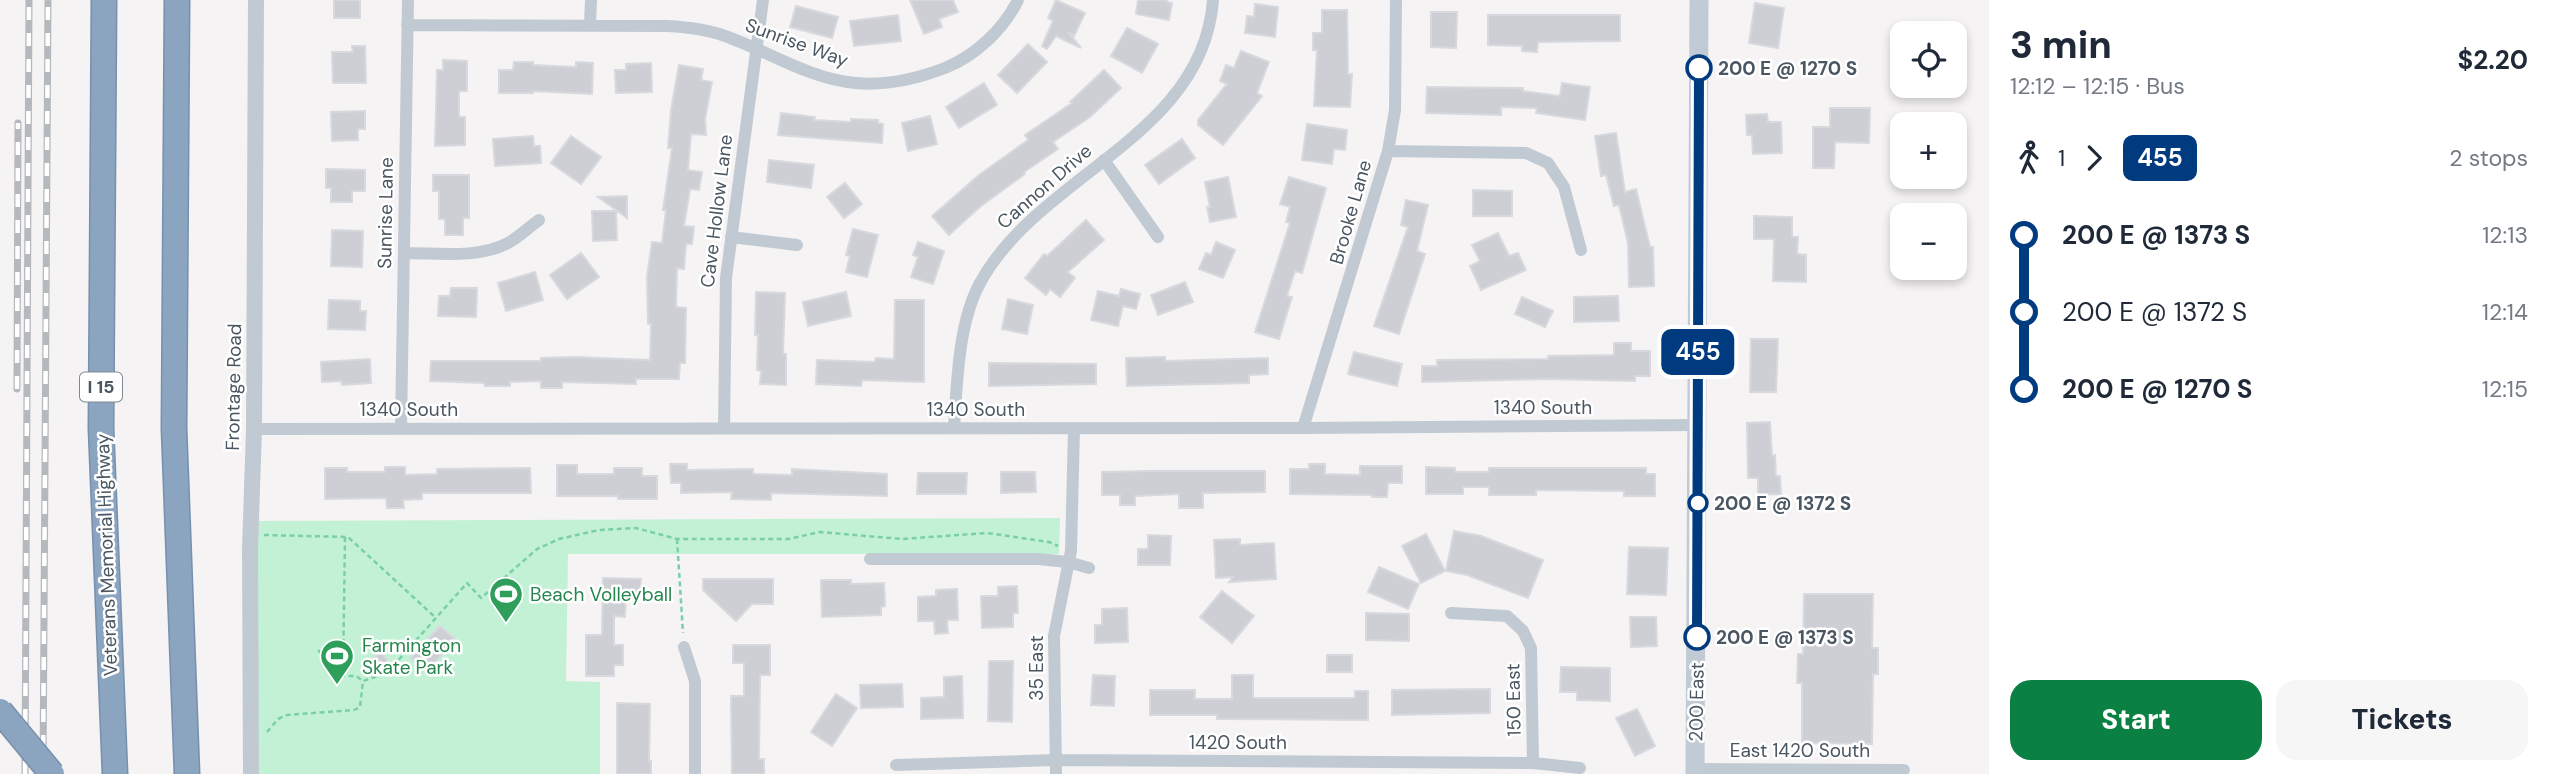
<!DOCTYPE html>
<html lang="en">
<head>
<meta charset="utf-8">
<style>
  body { margin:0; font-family:"DM Sans",sans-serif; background:#f6f6f7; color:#1f2937; height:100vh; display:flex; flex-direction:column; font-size:26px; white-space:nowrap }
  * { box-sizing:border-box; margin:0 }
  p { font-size:23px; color:#747a83 }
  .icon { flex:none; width:38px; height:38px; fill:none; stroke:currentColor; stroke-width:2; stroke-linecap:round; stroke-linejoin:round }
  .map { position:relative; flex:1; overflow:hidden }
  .details { display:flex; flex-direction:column; background:#fff; width:560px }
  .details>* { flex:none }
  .badge { padding:0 14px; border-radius:10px; font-size:24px; line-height:46px }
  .tools { position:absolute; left:1890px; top:21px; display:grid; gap:14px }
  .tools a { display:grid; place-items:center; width:77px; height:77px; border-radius:14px; background:#fff; box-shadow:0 4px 10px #0003; font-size:35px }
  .map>.badge { position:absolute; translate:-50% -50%; box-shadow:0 0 0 4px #fff }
  .legs { display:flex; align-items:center; gap:10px; height:77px; padding:0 21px; font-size:23px }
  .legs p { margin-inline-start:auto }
  .overview { display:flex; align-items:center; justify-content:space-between; height:119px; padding:0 21px }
  h1 { font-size:38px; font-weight:800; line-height:52px }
  .primary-button { display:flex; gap:14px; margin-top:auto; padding:14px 21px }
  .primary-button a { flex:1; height:80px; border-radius:21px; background:#0b8043; color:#fff; font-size:28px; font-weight:800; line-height:80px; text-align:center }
  .primary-button a+a { background:#f6f6f7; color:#1f2937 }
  ul { padding:0 21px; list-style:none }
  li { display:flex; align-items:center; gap:24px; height:77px; font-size:26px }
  li i { display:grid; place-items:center; width:10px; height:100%; margin:0 9px; background:currentColor }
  li i::after { content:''; width:18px; height:18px; margin:-9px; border:5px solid; border-radius:50%; background:#fff }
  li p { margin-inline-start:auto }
  li:first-child i { background:linear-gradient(#0000 50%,currentColor 0) }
  li:last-child i { background:linear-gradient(currentColor 50%,#0000 0) }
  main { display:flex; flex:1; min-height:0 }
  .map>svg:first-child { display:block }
  .green { fill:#c3f1d5 }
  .building { fill:#cdcfd5; stroke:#d7d9de; stroke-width:2 }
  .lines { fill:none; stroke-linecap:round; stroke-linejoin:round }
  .motorway-casing { stroke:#7690ad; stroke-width:27 }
  .path { stroke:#7ad0a6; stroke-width:2.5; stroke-dasharray:5 3.5; stroke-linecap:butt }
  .minor { stroke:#c1cad2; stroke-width:12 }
  .tertiary { stroke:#c1cad2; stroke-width:16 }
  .secondary { stroke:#c1cbd6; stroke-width:19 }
  .motorway { stroke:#8ba5c1; stroke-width:24 }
  .rail-casing { stroke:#b5b8bd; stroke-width:7 }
  .rail { stroke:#fff; stroke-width:4.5; stroke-dasharray:13; stroke-linecap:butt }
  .motorway-bridge-casing { stroke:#7690ad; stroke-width:27; stroke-linecap:butt }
  .motorway-bridge { stroke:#8ba5c1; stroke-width:24 }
  .line-1-casing { stroke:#fff; stroke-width:16 }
  .line-1 { stroke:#003b80; stroke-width:10 }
  .stop-1-dot { fill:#fff; stroke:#003b80; stroke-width:3.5 }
  .labels { text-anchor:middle; stroke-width:5; stroke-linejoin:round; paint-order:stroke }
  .shield { fill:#fff; stroke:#808990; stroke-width:2 }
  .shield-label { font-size:18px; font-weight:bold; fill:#4a5661 }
  .street-label { font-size:19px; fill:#4a5661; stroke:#fff }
  .stop-label { font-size:19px; font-weight:bold; fill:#4a5661; stroke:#fff; text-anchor:start }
  .leisure-label { font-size:19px; fill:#27864d; stroke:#fff; text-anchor:start }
</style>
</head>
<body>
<main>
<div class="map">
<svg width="1989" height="774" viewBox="0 0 1989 774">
  <rect width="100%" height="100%" fill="#f5f3f3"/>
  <path class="green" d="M 1060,518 L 1059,554 L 568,554 L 566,681 L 600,682 L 600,774 L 258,774 L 258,521 Z"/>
  <path class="building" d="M 334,0 L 360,0 L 360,18 L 334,18 Z
    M 910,0 L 953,0 L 958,12 L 939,19 L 942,27 L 924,34 Z
    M 1056,0 L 1085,13 L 1074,36 L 1068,32 L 1081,48 L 1056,36 L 1047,49 L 1042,46 L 1053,21 L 1048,18 Z
    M 1138,0 L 1167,0 L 1167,2 L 1172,3 L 1169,20 L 1136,14 Z
    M 1755,3 L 1784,8 L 1778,48 L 1749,43 Z
    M 1255,4 L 1278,7 L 1275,37 L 1245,33 L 1247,16 L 1254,17 Z
    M 796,6 L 838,17 L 832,38 L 790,27 Z
    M 1322,10 L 1347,10 L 1348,74 L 1352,74 L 1350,107 L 1314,106 L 1317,50 L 1313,50 L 1313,33 L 1322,33 Z
    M 1431,12 L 1457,12 L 1456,48 L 1431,47 Z
    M 898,15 L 901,41 L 854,46 L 850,21 Z
    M 1488,15 L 1620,15 L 1620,41 L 1538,42 L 1537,52 L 1522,51 L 1522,46 L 1488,45 Z
    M 1127,28 L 1158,44 L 1142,73 L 1111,56 Z
    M 1028,44 L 1047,62 L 1017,93 L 998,75 Z
    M 352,46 L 365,46 L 366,83 L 333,83 L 332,52 L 353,52 Z
    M 1241,51 L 1269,62 L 1257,93 L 1262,96 L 1223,145 L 1198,125 L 1198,120 L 1227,84 L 1220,81 L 1226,65 L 1234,68 Z
    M 443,60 L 467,61 L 467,91 L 459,91 L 459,117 L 465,117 L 465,145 L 435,146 L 437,70 L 443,70 Z
    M 514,62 L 533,62 L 533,65 L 576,67 L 576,62 L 593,63 L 592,94 L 533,91 L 533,93 L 499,93 L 499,70 L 513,70 Z
    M 651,63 L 652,92 L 616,93 L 615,70 L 626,70 L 626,64 Z
    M 679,65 L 703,69 L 701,80 L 712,82 L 705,119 L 706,135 L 691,134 L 688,170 L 702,172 L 699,190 L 690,189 L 684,226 L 694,227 L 692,244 L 686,244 L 684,269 L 677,268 L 676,307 L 686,308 L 685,363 L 680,363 L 679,379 L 636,379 L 636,384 L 562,382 L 562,388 L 541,388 L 541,381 L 510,382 L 510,386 L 485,386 L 484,383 L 430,381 L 431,361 L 541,361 L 541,358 L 574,357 L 650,360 L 651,324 L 648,324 L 647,277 L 652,242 L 662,243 L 666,210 L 663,210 L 672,148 L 668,148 L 671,110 Z
    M 1104,70 L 1121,88 L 1090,117 L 1053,142 L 1058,149 L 1024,172 L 1025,174 L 981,206 L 949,235 L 932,216 L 979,175 L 1028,140 L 1025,135 L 1072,103 L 1070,102 Z
    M 984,83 L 997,105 L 959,128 L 946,107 Z
    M 1562,83 L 1590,87 L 1585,120 L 1536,113 L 1537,108 L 1501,107 L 1501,115 L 1426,113 L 1427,87 L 1523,88 L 1523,91 L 1560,96 Z
    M 1830,108 L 1870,108 L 1869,143 L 1835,142 L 1834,168 L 1813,168 L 1813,127 L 1830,127 Z
    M 365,111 L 365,129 L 358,129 L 358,140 L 332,141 L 331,112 Z
    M 781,113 L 815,117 L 814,120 L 851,122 L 851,119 L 878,120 L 878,123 L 883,124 L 882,143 L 778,135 Z
    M 1767,114 L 1768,122 L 1781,122 L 1782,153 L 1753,154 L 1752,135 L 1747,135 L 1746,115 Z
    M 930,116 L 937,144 L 908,151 L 902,123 Z
    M 1307,124 L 1347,130 L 1345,150 L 1334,149 L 1332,164 L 1302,160 Z
    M 1616,133 L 1625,192 L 1636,189 L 1650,247 L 1653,247 L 1654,286 L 1629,287 L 1628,243 L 1619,205 L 1614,206 L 1606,175 L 1601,176 L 1595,136 Z
    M 533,136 L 534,146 L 540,146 L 541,163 L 495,166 L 493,139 Z
    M 571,136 L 601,157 L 581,184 L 551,163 Z
    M 1182,139 L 1195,158 L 1159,184 L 1145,165 Z
    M 769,160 L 814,165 L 811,188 L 767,182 Z
    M 326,169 L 365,170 L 365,191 L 352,191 L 352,202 L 331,202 L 331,188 L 326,188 Z
    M 433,175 L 469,175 L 469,218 L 463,218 L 463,235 L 445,235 L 445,219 L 439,219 L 439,191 L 433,191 Z
    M 1228,177 L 1236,217 L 1210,222 L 1207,207 L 1210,207 L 1205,182 Z
    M 1289,177 L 1326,188 L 1302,273 L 1295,271 L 1287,296 L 1292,297 L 1279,339 L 1255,332 L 1290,223 L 1286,222 L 1290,207 L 1280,204 Z
    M 845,183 L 862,204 L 844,218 L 827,197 Z
    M 1473,190 L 1512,191 L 1512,216 L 1473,216 Z
    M 627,196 L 627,218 L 598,197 Z
    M 1406,200 L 1428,205 L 1417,251 L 1425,254 L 1399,334 L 1374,326 L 1408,227 L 1401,225 Z
    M 592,211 L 616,211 L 617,240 L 593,241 Z
    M 1754,216 L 1792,217 L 1792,237 L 1798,237 L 1797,254 L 1806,255 L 1806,282 L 1773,281 L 1774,239 L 1754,239 Z
    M 1086,220 L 1104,240 L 1068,272 L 1075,278 L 1060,297 L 1050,289 L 1046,295 L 1025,278 L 1044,254 L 1047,256 Z
    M 853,229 L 878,235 L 867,277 L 846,272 L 850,256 L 846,255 Z
    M 332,230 L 363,231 L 362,267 L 331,266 Z
    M 1498,233 L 1509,256 L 1518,253 L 1526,270 L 1481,290 L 1470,266 L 1480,261 L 1472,245 Z
    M 918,242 L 944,251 L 933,284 L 911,277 L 918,257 L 913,255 Z
    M 1216,242 L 1235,250 L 1223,278 L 1199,269 L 1206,253 L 1211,255 Z
    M 581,253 L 599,277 L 567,299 L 550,275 Z
    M 535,272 L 543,300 L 506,311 L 498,283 Z
    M 1185,282 L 1193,302 L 1158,315 L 1151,295 Z
    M 451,288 L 477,288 L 476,317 L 438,316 L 439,296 L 450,296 Z
    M 1121,289 L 1140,294 L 1136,309 L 1123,306 L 1118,326 L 1091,320 L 1098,291 L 1119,296 Z
    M 756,292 L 785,293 L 783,354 L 786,354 L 786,385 L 760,384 L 761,371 L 757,370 L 758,335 L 755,335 Z
    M 846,292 L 851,316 L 808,326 L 803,302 Z
    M 1618,296 L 1619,321 L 1574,322 L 1574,297 Z
    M 1522,297 L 1553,311 L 1545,327 L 1515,314 Z
    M 1008,299 L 1033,305 L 1027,334 L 1002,329 Z
    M 329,300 L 360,301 L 360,311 L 366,311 L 365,330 L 328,329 Z
    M 895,300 L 924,300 L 924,382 L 862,380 L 861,386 L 816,384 L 817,360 L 875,362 L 876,358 L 894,359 Z
    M 1751,339 L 1778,339 L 1776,392 L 1750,392 Z
    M 1614,343 L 1631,343 L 1631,351 L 1650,351 L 1650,376 L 1635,376 L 1635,381 L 1549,379 L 1422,382 L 1422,366 L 1437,366 L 1437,360 L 1548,359 L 1548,356 L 1614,355 Z
    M 1354,352 L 1402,364 L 1397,386 L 1348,374 Z
    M 1165,357 L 1165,361 L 1268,358 L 1268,374 L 1249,375 L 1249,383 L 1127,386 L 1126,358 Z
    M 370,359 L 371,383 L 342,385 L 341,381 L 322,382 L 321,362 Z
    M 989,363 L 1096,364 L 1096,384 L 989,386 Z
    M 1770,422 L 1772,456 L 1775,455 L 1776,476 L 1780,476 L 1781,494 L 1758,495 L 1758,478 L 1748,478 L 1747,423 Z
    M 670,464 L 687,464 L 687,470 L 753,469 L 753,474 L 792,475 L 792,469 L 887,474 L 887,496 L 771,493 L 771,500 L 731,499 L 732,492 L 681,493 L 681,483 L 671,483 Z
    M 1309,464 L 1325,464 L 1325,474 L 1360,475 L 1360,466 L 1402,466 L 1402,483 L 1388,483 L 1387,497 L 1372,497 L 1372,495 L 1290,494 L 1290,469 L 1309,469 Z
    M 557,465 L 577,465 L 577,474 L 614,474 L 614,468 L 642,468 L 642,476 L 657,476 L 657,499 L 618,499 L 618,496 L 557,496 Z
    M 385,467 L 405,467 L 405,475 L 437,474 L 437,469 L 530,468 L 531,493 L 422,493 L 422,499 L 403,500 L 404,508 L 387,508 L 386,498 L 325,499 L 325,468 L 347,468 L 347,472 L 385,472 Z
    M 1426,467 L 1455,468 L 1455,472 L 1489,472 L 1489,468 L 1646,468 L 1646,474 L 1655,474 L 1655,496 L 1624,496 L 1624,491 L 1536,490 L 1536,495 L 1489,495 L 1489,487 L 1463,487 L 1463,494 L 1426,494 Z
    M 1150,471 L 1265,471 L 1265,492 L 1203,493 L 1203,508 L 1179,508 L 1179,494 L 1135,496 L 1135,505 L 1120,505 L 1120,495 L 1102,495 L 1102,472 Z
    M 1001,472 L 1035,472 L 1036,492 L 1001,493 Z
    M 918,473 L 967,473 L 966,494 L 917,494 Z
    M 1454,531 L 1481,536 L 1543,560 L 1528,598 L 1467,575 L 1446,571 Z
    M 1426,534 L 1445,571 L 1421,583 L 1402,546 Z
    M 1148,535 L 1171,536 L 1170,565 L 1138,565 L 1138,549 L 1148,549 Z
    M 1240,539 L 1240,545 L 1274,543 L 1276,579 L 1229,582 L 1233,577 L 1216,578 L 1214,540 Z
    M 1629,547 L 1668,548 L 1666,595 L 1627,594 Z
    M 1379,567 L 1419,584 L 1408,609 L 1368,592 Z
    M 603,578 L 641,579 L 640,598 L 626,597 L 625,617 L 614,616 L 614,645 L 623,645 L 623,665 L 614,665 L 614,676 L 586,676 L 586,635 L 602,635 Z
    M 703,579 L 773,579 L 773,604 L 752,604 L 736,621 L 703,590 Z
    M 821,580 L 851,580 L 851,584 L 884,583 L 885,606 L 881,607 L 881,615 L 822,617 Z
    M 1017,586 L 1018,613 L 1013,613 L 1013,627 L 982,628 L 981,596 L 998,596 L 998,587 Z
    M 957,589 L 958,620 L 947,620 L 948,633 L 935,634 L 934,621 L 918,621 L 918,597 L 936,596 L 936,590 Z
    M 1222,591 L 1254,616 L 1232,643 L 1200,617 Z
    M 1804,594 L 1873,594 L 1872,648 L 1878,648 L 1878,674 L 1873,674 L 1872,744 L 1802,743 L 1802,683 L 1797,683 L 1798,654 L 1803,654 Z
    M 1127,608 L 1128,642 L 1095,643 L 1095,625 L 1102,625 L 1102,609 Z
    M 1366,613 L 1409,614 L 1409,641 L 1366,640 Z
    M 1630,617 L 1656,617 L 1657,646 L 1631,647 Z
    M 440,626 L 456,640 L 426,671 L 411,658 Z
    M 733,645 L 770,645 L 770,675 L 760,675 L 759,759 L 764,759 L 764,774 L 732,774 L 731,696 L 744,696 L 744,663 L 733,663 Z
    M 381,652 L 390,664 L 373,677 L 364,664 Z
    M 1327,655 L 1352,655 L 1352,672 L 1327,672 Z
    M 989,661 L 1013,661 L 1012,722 L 988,721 Z
    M 1561,667 L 1610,668 L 1610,701 L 1577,700 L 1577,692 L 1560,692 Z
    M 1093,675 L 1115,676 L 1114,706 L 1091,705 Z
    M 1232,675 L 1253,675 L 1253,698 L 1355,698 L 1355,691 L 1368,691 L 1368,720 L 1217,719 L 1217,715 L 1150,715 L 1150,690 L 1195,690 L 1195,699 L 1232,699 Z
    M 962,676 L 963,718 L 921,719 L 921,698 L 944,697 L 944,677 Z
    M 902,684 L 903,707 L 861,708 L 860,685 Z
    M 1490,689 L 1490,713 L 1392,715 L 1392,690 Z
    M 836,694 L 857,708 L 832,746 L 811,732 Z
    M 617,703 L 650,704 L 649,761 L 651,761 L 651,774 L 617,774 Z
    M 1637,709 L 1655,746 L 1635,756 L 1616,718 Z"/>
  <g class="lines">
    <g class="motorway-casing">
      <path id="motorway" d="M 104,0 L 101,428 L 115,774
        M 177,0 L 174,428 L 187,774"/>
    </g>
    <path class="path" d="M 264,535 L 348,537 L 436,618
      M 345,537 L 343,676 L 356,676 L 363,681
      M 677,539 L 683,633
      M 318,650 L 343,676
      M 267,732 L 278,719 L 287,715 L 354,710 L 360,707 L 363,681 L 387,673 L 467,583 L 481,598 L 537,549 L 559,539 L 599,530 L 636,528 L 677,539 L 788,539 L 820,532 L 902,539 L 987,533 L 1049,542 L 1058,546"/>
    <path class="minor" d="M 407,25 L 667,26 C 686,27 706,29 725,36 C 768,51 809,79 856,83 C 886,86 916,79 945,68 C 975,56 1003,30 1018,0
      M 590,25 L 591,0
      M 1388,151 L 1526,153 L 1548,163 L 1564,187 L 1581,250
      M 1104,160 L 1158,237
      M 731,237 L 797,245
      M 404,253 C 437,253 478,259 508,243 C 519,237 529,227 539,220
      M 401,428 L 408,0
      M 724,428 L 726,278 L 763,0
      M 954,428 C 957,384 958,323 980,283 C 1039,174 1203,137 1213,0
      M 1303,428 L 1388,151 L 1395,110 L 1396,0
      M 254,429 L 1303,428 L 1698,425
      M 870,559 L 1038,559 L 1068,562 L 1089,568
      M 1451,613 L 1507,616 L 1523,631 L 1531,648 L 1533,763
      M 684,647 L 695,681 L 695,774
      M 896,765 L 1056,760 L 1533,763 L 1580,768
      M 1695,769 L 1904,770
      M 1056,774 L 1054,636 L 1071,551 L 1074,428"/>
    <path class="tertiary" d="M 251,774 L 250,549 L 254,429 L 256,0"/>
    <path class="secondary" d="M 1695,774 L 1699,0"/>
    <use href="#motorway" class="motorway"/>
    <g class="rail-casing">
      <path id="rail" d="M 17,389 L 18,123
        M 25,774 L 29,0
        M 43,774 L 48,0"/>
    </g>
    <use href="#rail" class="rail"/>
    <g class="motorway-bridge-casing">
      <path id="motorway-bridge" d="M 0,711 L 52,774"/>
    </g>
    <use href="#motorway-bridge" class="motorway-bridge"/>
  </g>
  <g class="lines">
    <g class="line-1-casing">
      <path id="line-1" d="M 1697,637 L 1699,68"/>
    </g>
    <use href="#line-1" class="line-1"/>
  </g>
  <defs>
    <g id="stadium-pin" transform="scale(1.75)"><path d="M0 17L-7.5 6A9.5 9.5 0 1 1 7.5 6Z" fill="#2e9e5b" stroke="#fff"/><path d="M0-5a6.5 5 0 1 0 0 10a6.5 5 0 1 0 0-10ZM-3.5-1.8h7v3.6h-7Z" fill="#fff"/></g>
  </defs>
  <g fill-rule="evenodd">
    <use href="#stadium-pin" x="506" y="594"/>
    <use href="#stadium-pin" x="337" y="656"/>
  </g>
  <g class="stop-1-dot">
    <circle cx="1699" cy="68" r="12"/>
    <circle cx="1698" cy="503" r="9"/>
    <circle cx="1697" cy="637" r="12"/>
  </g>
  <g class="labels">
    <rect class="shield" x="80" y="372.5" width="42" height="29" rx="5"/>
    <g class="shield-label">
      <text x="101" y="393">I 15</text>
    </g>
    <g class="street-label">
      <text transform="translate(797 42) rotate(20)" y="7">Sunrise Way</text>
      <text transform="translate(1044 186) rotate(-41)" y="7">Cannon Drive</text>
      <text transform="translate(716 211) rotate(-83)" y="7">Cave Hollow Lane</text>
      <text transform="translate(1350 212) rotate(-74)" y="7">Brooke Lane</text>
      <text transform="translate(385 213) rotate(-89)" y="7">Sunrise Lane</text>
      <text transform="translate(233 387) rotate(-89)" y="7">Frontage Road</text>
      <text x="1543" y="414">1340 South</text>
      <text x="409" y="416">1340 South</text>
      <text x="976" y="416">1340 South</text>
      <text transform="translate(106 555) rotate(-92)" y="7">Veterans Memorial Highway</text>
      <text transform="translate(1036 668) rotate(-90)" y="7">35 East</text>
      <text transform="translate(1513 700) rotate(-91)" y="7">150 East</text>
      <text transform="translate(1696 702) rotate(-89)" y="7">200 East</text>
      <text x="1238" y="749">1420 South</text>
      <text x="1800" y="757">East 1420 South</text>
    </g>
    <g class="stop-label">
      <text x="1718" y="75">200 E @ 1270 S</text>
      <text x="1714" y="510">200 E @ 1372 S</text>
      <text x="1716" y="644">200 E @ 1373 S</text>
    </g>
    <g class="leisure-label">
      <text x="530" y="601">Beach Volleyball</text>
      <text x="362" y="652">Farmington<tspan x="362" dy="22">Skate Park</tspan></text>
    </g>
  </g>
</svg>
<div class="tools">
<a><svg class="icon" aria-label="locate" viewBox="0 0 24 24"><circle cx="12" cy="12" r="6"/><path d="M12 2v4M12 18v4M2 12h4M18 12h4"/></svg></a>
<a>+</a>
<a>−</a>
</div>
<b class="badge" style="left:1698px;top:352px;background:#003b80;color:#fff">455</b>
</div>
<section class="details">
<div class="overview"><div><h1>3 min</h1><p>12:12 – 12:15 · Bus</p></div><b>$2.20</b></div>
<div class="legs"><svg class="icon" aria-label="walk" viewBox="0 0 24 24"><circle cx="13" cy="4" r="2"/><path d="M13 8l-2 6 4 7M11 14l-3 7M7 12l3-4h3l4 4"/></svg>1<svg class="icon" aria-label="forward" viewBox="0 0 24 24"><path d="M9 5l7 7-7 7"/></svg><b class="badge" style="background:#003b80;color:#fff">455</b><p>2 stops</p></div>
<ul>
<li><i style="color:#003b80"></i><b>200 E @ 1373 S</b><p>12:13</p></li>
<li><i style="color:#003b80"></i><span>200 E @ 1372 S</span><p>12:14</p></li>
<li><i style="color:#003b80"></i><b>200 E @ 1270 S</b><p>12:15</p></li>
</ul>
<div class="primary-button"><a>Start</a><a>Tickets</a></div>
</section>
</main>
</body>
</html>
